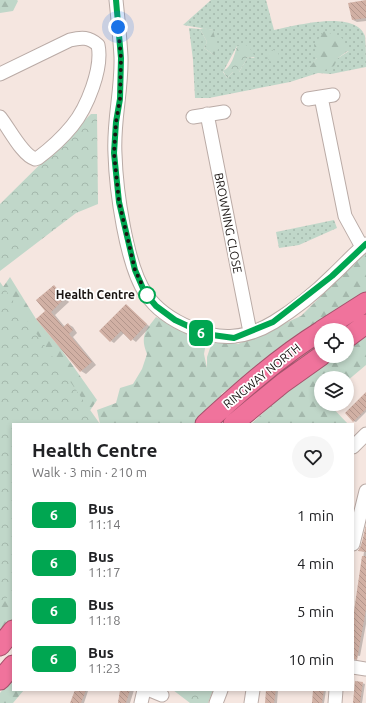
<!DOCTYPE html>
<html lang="en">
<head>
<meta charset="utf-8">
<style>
  body { margin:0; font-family:Ubuntu,sans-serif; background:#f6f6f6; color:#202124; height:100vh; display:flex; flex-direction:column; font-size:15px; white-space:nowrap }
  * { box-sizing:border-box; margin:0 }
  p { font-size:13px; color:#757577 }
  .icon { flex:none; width:22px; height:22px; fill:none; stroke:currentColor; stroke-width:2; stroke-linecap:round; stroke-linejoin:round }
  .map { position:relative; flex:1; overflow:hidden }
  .sheet { position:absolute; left:12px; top:423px; width:342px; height:268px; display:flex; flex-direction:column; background:#fff; border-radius:0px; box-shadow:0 2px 6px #0003 }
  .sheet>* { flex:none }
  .badge { padding:0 8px; border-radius:6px; font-size:14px; line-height:26px }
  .buttons { position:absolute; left:314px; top:323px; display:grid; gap:8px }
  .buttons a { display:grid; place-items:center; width:40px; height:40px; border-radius:50%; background:#fff; box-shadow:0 2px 6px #0003; font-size:20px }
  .you { position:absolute; width:20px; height:20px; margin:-10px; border:3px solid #fff; border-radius:50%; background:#1a73e8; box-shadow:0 0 0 6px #1a73e833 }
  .map>.badge { position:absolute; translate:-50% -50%; box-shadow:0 0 0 2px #fff }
  .round { display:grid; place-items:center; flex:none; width:42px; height:42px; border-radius:21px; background:#f6f6f6 }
  .head { display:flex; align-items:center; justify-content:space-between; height:68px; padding:0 20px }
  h1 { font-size:19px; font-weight:700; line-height:30px }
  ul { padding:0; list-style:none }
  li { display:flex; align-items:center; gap:12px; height:48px; padding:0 20px }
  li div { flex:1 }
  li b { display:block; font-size:15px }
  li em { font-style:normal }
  li .badge { min-width:44px; font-weight:700; text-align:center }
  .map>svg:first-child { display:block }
  .grass { fill:url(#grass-dots); fill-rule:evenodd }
  .forest { fill:url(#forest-firs) }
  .park { fill:url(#park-crowns) }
  .shadow { fill:#0003 }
  .building { fill:url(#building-back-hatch) }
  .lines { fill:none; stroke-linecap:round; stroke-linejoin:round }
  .minor-casing { stroke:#baaba6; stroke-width:15 }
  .highway-casing { stroke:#a5526c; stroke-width:21 }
  .minor { stroke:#fff; stroke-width:13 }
  .highway { stroke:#f0739c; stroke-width:19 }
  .line-casing { stroke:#fff; stroke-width:9 }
  .line { stroke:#00a651; stroke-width:6 }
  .walk { stroke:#191412; stroke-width:4; stroke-dasharray:0 7.2 }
  .stop-dot { fill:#fff; stroke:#00a651; stroke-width:2 }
  .labels { text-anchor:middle; stroke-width:3.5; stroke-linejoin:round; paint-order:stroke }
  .street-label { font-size:12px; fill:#191412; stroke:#fff }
  .stop-label { font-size:12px; font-weight:bold; fill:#191412; stroke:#fff; text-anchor:end }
</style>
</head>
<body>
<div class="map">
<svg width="366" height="703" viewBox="0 0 366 703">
  <defs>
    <pattern id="grass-dots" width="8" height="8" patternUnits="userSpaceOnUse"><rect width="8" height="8" fill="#c0d7c9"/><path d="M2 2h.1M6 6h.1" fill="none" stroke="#a4b8ac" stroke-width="1.8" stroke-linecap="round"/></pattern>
    <pattern id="forest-firs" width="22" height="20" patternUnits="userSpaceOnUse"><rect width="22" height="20" fill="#c0d7c9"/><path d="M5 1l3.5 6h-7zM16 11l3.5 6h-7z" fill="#a4b8ac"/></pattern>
    <pattern id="park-crowns" width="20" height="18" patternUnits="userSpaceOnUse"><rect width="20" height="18" fill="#c0d7c9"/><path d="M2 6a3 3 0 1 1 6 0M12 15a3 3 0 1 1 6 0" fill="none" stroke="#a4b8ac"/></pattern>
    <pattern id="building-back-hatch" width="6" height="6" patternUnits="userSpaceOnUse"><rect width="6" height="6" fill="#d1b0a4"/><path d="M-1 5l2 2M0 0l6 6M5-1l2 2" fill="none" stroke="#b3968c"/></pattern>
  </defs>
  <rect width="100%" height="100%" fill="#f5e6e0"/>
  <path class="grass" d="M 211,0 L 266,0 L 274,30 C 295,26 355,9 365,36 C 366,44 366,58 366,67 L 331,74 L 318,73 L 290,82 L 209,98 L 195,98 L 193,60 L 189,28 L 200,29 L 207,42 L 204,48 L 214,55 L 213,30 L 183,25 ZM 237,46 L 255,58 L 248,57 L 239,72 L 233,72 L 227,78 L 223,72 ZM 349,51 L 338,58 L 308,70 L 317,58 Z
    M 334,220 L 337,228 L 299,245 L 279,248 L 276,232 Z"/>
  <path class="forest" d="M 0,0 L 17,0 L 18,1 L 13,11 L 0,13 Z
    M 204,28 L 213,30 L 218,50 L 214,55 L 204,48 L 207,42 L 200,29 Z
    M 324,31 L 342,38 L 349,50 L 338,58 L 334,66 L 318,73 L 307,70 L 317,58 L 314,45 Z
    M 366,251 L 366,292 L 221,394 L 223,400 L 197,424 L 100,424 L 97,410 L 116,403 L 120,388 L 133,384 L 142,369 L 147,354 C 140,337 145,331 156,317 L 206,343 L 204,354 L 207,368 L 207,357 L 214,336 L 238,344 L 301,316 Z
    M 10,277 L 36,319 L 61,349 L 97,400 L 89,412 L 9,298 L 3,287 Z
    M 366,334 L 366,365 L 347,381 L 347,378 L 321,378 L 321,404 L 329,404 L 348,424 L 251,424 L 281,397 L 337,356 L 347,356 L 347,348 Z
    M 13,563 L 13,622 L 0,638 L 0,571 Z
    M 13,677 L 13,690 L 24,690 L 13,703 L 0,703 L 0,693 Z"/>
  <path class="park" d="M 246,45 L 251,50 L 255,57 L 248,57 L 239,72 L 233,72 L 227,78 L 223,71 C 232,66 234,56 237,46 Z
    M267 56a6 6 0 1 1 12 0a6 6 0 1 1-12 0Z
    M 91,114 L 97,114 L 98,204 L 76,213 L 0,271 L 0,204 Z
    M 0,282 L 100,424 L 13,424 L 13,591 L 0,605 Z
    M 173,690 L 213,690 L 208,703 L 190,703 Z"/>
  <path class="shadow" d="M 366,1 L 366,21 L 357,22 L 353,20 Z
    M 54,286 L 69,302 L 55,315 L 65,327 L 68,324 L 73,327 L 77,333 L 73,337 L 96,365 L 86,374 L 81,371 L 37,319 L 46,311 Z
    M 126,305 L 150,327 L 136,342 L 124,333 L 114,343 L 111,341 Z
    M 366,394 L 366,412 L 356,422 L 353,421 Z
    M 366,532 L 366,624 L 360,656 L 353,655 L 353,624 L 364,552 L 359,550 Z
    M 362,683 L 365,684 L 362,703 L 354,703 Z
    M 78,690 L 91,690 L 88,691 L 84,703 L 72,703 Z
    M 121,690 L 134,690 L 130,703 L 118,703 Z
    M 267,690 L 278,690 L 277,703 L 266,703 Z
    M 314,690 L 326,690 L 324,703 L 313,703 Z"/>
  <path class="building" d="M 366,0 L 366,18 L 352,20 L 348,3 Z
    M 54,285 L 65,298 L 51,312 L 63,327 L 68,323 L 73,330 L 69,334 L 92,362 L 80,372 L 36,319 L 45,311 L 36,300 Z
    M 126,304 L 147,324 L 131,341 L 121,331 L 110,342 L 99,331 Z
    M 366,392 L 366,409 L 353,422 L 345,413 Z
    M 366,525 L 366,552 L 358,551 L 361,546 Z
    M 362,556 L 366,556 L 366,609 L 357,660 L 353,659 L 353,618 Z
    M 355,681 L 363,682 L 360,703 L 353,703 Z
    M 75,690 L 86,690 L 81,703 L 70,703 Z
    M 120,690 L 130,690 L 126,703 L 118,703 Z
    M 266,690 L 276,690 L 274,703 L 265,703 Z
    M 313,690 L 324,690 L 322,703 L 312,703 Z"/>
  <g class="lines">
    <g class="minor-casing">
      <path id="minor" d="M 116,0 C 118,19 120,38 121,57 C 122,90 113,121 115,154 C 116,189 126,265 146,294 C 156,309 174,321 191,328 C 220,341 246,339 274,322 C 295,309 316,292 333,275 C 344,265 354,253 366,244
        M 0,74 L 70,40 C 82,37 89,37 98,45 C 103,68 87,108 72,126 C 63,137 50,149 38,158 L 35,159 C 22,155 9,128 0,117
        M 321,97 L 345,216 L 362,247
        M 308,99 L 333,95
        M 207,114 L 250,332
        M 193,117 L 224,112
        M 353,447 L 366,434
        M 353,544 L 366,491
        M 353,667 L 366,669
        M 150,690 L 162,695
        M 141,703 L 144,690
        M 216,703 L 221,690
        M 251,703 L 253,690
        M 335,703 L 336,690"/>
    </g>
    <g class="highway-casing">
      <path id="highway" d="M 322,330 L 366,302
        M 347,338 L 366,324
        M 205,424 C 241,391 279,357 321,331
        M 233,424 L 283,383 L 321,356
        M 0,646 L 13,630
        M 0,680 L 13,665"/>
    </g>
    <use href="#minor" class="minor"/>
    <use href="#highway" class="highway"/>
  </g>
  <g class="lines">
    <g class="line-casing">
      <path id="line" d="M 116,0 L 121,58 L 120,99 L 116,122 L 114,153 L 119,202 L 135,270 L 145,293 L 156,306 L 175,320 L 205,334 L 234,338 L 273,322 L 332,276 L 366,244"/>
    </g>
    <use href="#line" class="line"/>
    <path class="walk" d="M 118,27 L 121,58 L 120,99 L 116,122 L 114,153 L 119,202 L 135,270 L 147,295"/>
  </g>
  <circle class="stop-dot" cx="147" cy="295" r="8"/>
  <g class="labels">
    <g class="street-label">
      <text transform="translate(228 223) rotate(79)" y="4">BROWNING CLOSE</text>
      <text transform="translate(262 376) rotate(-39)" y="4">RINGWAY NORTH</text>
    </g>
    <g class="stop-label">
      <text x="135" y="299">Health Centre</text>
    </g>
  </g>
</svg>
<div class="buttons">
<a><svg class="icon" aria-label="locate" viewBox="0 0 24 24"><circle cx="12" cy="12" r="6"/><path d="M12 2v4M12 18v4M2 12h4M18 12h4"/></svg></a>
<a><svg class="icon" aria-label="layers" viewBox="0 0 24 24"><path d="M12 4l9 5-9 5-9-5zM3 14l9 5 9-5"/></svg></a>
</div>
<div class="you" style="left:118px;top:27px"></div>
<b class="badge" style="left:201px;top:333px;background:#00a651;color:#fff">6</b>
<section class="sheet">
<div class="head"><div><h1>Health Centre</h1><p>Walk · 3 min · 210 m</p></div><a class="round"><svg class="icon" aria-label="heart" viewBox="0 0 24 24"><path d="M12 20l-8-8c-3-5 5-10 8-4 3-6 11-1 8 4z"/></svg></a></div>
<ul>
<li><span class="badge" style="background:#00a651;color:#fff">6</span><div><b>Bus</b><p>11:14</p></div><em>1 min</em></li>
<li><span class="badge" style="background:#00a651;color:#fff">6</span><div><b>Bus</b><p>11:17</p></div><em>4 min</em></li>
<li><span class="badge" style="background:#00a651;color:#fff">6</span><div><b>Bus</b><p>11:18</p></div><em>5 min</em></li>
<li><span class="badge" style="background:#00a651;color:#fff">6</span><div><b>Bus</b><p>11:23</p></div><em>10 min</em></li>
</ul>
</section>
</div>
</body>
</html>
